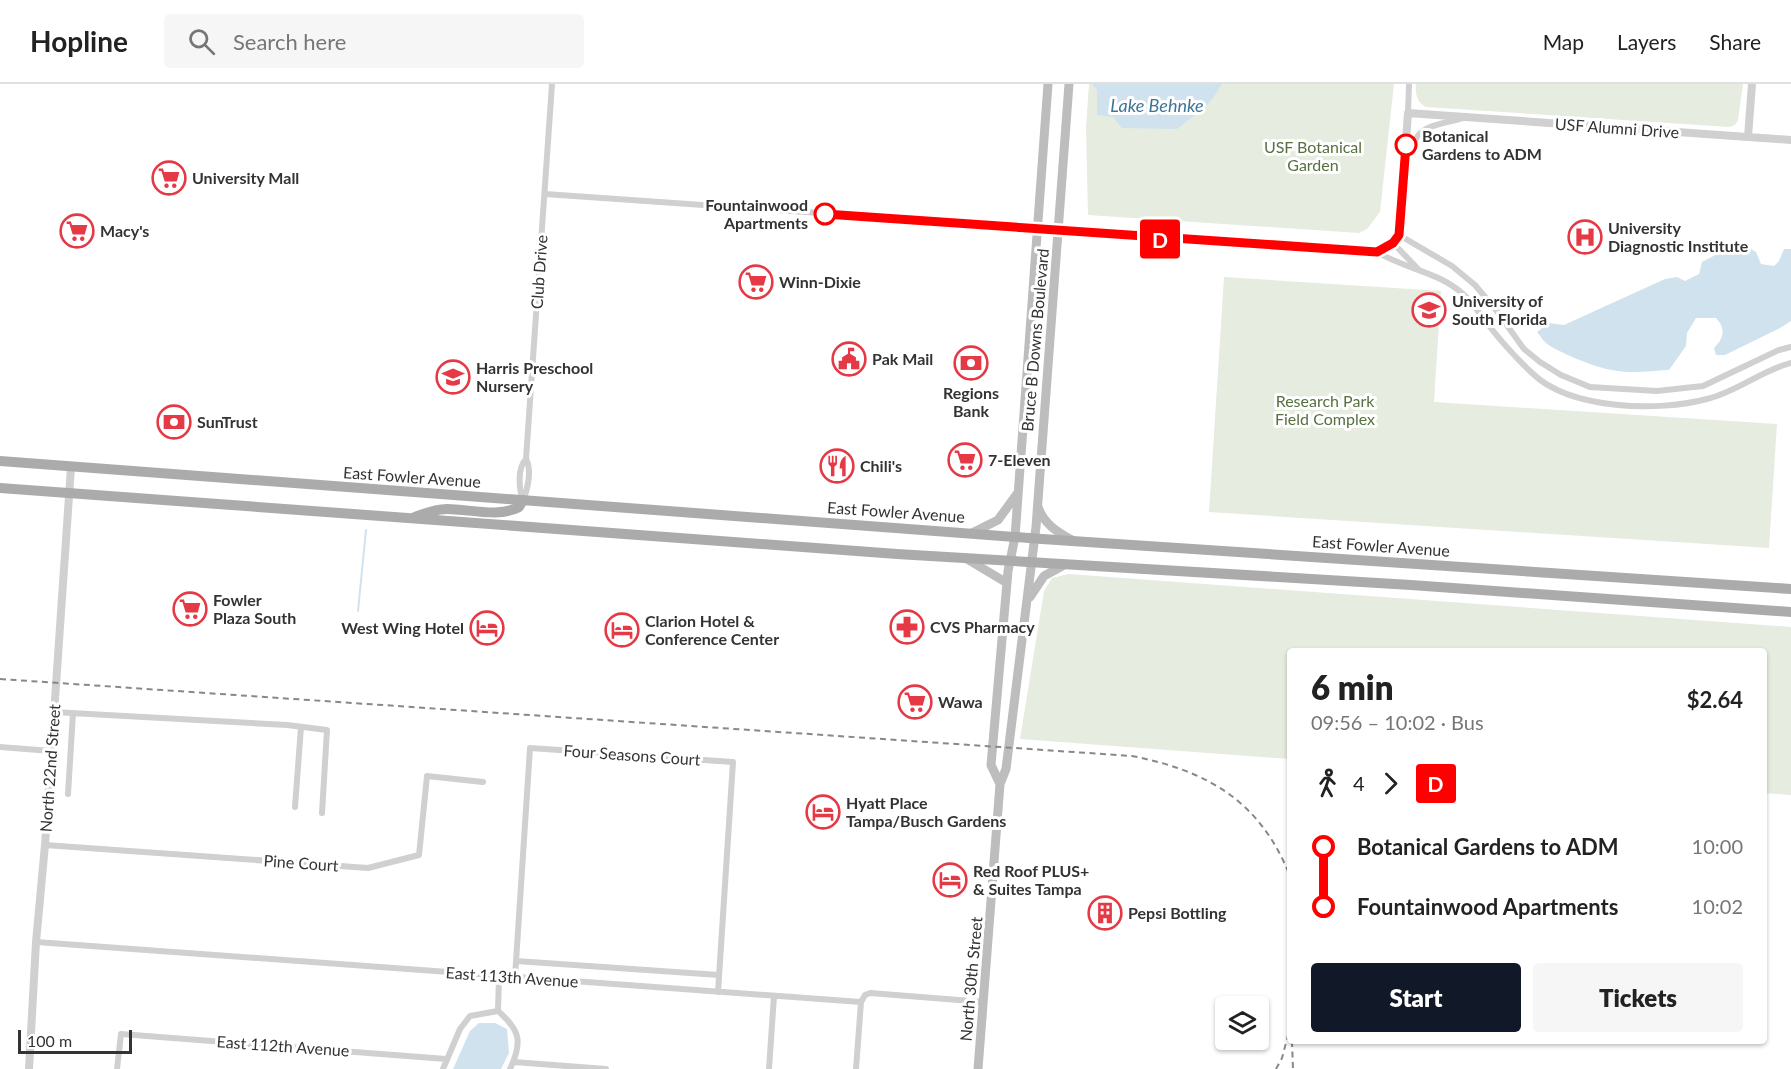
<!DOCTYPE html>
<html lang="en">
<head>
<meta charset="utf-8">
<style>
  body { margin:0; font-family:Lato,sans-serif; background:#f6f6f6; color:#222; height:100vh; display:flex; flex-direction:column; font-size:22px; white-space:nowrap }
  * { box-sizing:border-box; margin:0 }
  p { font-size:20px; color:#767676 }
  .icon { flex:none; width:33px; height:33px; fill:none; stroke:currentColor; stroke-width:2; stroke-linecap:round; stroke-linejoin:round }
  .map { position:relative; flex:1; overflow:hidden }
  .side { position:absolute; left:1287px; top:564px; width:480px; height:396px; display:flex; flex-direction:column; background:#fff; border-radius:6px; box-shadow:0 2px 4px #0004 }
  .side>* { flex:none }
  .badge { padding:0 12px; border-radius:4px; font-size:21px; line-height:39px }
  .buttons { position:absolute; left:1215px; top:912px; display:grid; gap:12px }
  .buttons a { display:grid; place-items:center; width:54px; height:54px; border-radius:6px; background:#fff; box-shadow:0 2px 4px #0004; font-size:30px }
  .scale { position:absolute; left:18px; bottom:15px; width:114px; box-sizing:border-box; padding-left:6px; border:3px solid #333; border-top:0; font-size:16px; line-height:21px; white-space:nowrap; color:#333; -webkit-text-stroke:4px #fff; paint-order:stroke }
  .map>.badge { position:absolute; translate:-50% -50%; box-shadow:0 0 0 3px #fff }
  .legs { display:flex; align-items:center; gap:9px; height:66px; padding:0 24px; font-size:20px }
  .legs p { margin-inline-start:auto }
  .overview { display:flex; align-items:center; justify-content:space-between; height:102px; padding:0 24px }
  h1 { font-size:33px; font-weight:800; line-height:45px }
  .action { display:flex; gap:12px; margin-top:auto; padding:12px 24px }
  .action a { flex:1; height:69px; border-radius:6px; background:#111827; color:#fff; font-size:24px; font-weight:800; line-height:69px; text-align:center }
  .action a+a { background:#f6f6f6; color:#222 }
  ul { padding:0 24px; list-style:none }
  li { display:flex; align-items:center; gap:21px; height:60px; font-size:22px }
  li i { display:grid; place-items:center; width:9px; height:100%; margin:0 8px; background:currentColor }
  li i::after { content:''; width:15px; height:15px; margin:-8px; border:4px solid; border-radius:50%; background:#fff }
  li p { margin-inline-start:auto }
  li:first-child i { background:linear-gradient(#0000 50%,currentColor 0) }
  li:last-child i { background:linear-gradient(currentColor 50%,#0000 0) }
  header { display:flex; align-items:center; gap:36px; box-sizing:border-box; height:84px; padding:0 30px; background:#fff; border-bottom:2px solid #e0e0e0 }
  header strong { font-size:28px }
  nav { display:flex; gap:33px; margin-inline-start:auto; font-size:21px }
  .search { width:420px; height:54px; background:#f6f6f6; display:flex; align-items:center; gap:15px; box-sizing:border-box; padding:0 21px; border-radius:6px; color:#767676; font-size:22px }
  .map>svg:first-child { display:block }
  .green { fill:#e6ecdf }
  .water { fill:#cfe2ee }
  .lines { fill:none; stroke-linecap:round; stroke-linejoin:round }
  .stream { stroke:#cfe2ee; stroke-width:2 }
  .minor { stroke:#d0d0d0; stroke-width:6 }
  .tertiary { stroke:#d0d0d0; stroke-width:8 }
  .secondary { stroke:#bdbdbd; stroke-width:9 }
  .primary { stroke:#ababab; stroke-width:10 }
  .rail { stroke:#888; stroke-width:2; stroke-dasharray:6 4.5; stroke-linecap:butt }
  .line-1-casing { stroke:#fff; stroke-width:14 }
  .line-1 { stroke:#f00; stroke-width:9 }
  .stop-1-dot { fill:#fff; stroke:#f00; stroke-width:3 }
  .labels { text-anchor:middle; stroke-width:6; stroke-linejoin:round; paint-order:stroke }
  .street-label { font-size:16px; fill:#333; stroke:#fff }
  .stop-label { font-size:16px; font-weight:bold; fill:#333; stroke:#fff; text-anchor:start }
  .park-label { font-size:16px; fill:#56703f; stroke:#fff }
  .poi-label { font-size:16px; font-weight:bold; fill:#333; stroke:#fff; text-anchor:start }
  .water-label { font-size:18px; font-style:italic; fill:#3f7597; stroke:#fff }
</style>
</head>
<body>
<header>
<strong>Hopline</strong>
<div class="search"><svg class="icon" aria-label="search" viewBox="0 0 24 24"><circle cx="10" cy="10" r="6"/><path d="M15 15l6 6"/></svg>Search here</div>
<nav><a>Map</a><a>Layers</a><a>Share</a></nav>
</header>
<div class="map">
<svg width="1791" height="985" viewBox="0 0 1791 985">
  <rect width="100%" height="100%" fill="#fff"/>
  <path class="green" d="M 1089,0 L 1394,0 L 1380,128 L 1367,145 L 1359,149 L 1088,131 L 1086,43 Z
    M 1416,0 L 1743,0 L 1738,36 L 1735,41 L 1729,43 L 1426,23 C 1417,18 1415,10 1416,0 Z
    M 1224,193 L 1441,207 L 1434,318 L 1777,340 L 1769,464 L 1209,428 Z
    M 1069,490 L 1791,543 L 1791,711 L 1764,709 L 1764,567 L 1290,567 L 1290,675 L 1020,655 L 1044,507 L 1052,494 Z"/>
  <path class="water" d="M 1092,0 L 1222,0 L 1213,14 L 1205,23 L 1177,45 L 1122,44 L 1113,33 L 1097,31 L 1097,6 Z
    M 1749,164 L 1756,168 L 1761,180 L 1774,182 L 1779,177 L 1784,165 L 1791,165 L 1791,237 L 1780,244 L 1725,271 L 1716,271 L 1714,264 C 1724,255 1726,244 1716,234 L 1696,234 L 1687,249 L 1686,262 L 1669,286 C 1650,287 1630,290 1612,286 C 1597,284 1557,268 1546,259 C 1542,256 1540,251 1537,248 L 1549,239 L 1564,241 L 1665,195 L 1677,193 L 1685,197 L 1699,190 L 1702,178 L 1725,166 Z
    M 479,939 L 495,939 L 507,945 L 509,969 L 501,985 L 453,985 L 470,947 Z"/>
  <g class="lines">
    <path class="stream" d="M 358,527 L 366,446"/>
    <path class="minor" d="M 1408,29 L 1409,0
      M 1407,79 C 1416,40 1427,44 1463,34
      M 545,110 L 1037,144
      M 1399,151 L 1452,182 L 1475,201 L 1496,226 L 1524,265 L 1540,278 L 1561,291 L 1590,303 L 1657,307 L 1703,302 L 1779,266 L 1791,263
      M 1393,159 L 1419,186
      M 1377,168 C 1405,185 1439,188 1463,210 C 1472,217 1479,229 1486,238 C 1500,256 1516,274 1532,289 C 1570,326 1659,328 1707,315 C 1737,308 1762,286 1791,279
      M 523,416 C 519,405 517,384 526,375 L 552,0
      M 523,416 C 528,405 532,386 526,375
      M 53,628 L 287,641 L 327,646 L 322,729
      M 0,663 L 51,667
      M 68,710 L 73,629
      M 295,723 L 301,643
      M 45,761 L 368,784 L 419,771 L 427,692 L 483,698
      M 36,858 L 861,918
      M 516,877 L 719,891
      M 499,892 L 498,927 C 520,946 523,958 510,985
      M 515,893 L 530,664 L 733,678 L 718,908
      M 514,978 L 606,985
      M 117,985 L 121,950 L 446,975
      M 443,985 L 460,945 L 470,932 L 498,927
      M 769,985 L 774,912
      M 856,985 L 861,918 L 865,911 L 870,909 L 984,918"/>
    <path class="tertiary" d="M 1748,53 L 1752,0
      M 1037,144 L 1075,149 L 1377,168 L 1393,159 L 1399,151 L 1408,29 L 1791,56
      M 29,985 L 36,858 L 45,761 L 71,383"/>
    <path class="secondary" d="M 1038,423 C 1044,440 1057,448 1072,456
      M 972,449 L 998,436 L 1017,410
      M 967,475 L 1007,499
      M 1030,513 L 1044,492 L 1064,481
      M 1000,700 L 991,681 L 1008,487 L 1015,453 L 1048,0
      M 978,985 L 1000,700 L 1006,685 L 1036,443 L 1069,0"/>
    <path class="primary" d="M 0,377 L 1042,455 L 1791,505
      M 0,404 L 897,470 L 1411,501 L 1791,528
      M 415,433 C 425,429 436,425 447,425 C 469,425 499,434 519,423 L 523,416"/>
    <path class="rail" d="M 0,595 L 1132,672 C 1208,687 1260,717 1290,792
      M 1292,957 L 1293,985
      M 1276,985 L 1282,974 L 1290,944"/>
  </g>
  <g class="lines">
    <g class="line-1-casing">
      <path id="line-1" d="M 825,130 L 1377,168 L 1393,159 L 1399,151 L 1406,61"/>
    </g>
    <use href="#line-1" class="line-1"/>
  </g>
  <defs>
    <g id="supermarket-ring" transform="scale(1.725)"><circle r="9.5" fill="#fff" stroke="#e63946" stroke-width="1.5"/><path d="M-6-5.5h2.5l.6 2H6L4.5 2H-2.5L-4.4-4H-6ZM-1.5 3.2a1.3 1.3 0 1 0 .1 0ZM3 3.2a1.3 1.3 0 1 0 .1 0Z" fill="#e63946"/></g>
    <g id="hospital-ring" transform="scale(1.725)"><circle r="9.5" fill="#fff" stroke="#e63946" stroke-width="1.5"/><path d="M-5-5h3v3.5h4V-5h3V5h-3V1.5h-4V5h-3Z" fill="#e63946"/></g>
    <g id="university-ring" transform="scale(1.725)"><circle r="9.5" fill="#fff" stroke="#e63946" stroke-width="1.5"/><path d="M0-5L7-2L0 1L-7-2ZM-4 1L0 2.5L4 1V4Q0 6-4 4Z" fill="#e63946"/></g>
    <g id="civic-ring" transform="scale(1.725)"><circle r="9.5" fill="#fff" stroke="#e63946" stroke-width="1.5"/><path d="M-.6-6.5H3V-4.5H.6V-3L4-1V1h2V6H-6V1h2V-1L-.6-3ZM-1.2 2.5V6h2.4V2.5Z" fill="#e63946"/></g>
    <g id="bank-ring" transform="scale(1.725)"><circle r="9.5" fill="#fff" stroke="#e63946" stroke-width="1.5"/><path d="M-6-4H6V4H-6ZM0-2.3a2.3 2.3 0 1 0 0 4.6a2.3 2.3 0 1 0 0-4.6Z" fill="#e63946"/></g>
    <g id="school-ring" transform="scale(1.725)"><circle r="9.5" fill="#fff" stroke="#e63946" stroke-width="1.5"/><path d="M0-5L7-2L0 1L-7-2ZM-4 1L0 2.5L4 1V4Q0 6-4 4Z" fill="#e63946"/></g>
    <g id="restaurant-ring" transform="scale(1.725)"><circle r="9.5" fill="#fff" stroke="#e63946" stroke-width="1.5"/><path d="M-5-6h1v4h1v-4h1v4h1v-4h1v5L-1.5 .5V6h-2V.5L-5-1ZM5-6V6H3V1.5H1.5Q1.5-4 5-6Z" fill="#e63946"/></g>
    <g id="pharmacy-ring" transform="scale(1.725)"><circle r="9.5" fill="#fff" stroke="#e63946" stroke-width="1.5"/><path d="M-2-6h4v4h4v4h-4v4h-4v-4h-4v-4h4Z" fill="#e63946"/></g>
    <g id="hotel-ring" transform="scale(1.725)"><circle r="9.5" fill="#fff" stroke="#e63946" stroke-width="1.5"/><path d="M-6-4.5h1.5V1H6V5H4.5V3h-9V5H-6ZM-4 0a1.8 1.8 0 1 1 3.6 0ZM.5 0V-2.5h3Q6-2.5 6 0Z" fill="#e63946"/></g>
    <g id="building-ring" transform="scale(1.725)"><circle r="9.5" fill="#fff" stroke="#e63946" stroke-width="1.5"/><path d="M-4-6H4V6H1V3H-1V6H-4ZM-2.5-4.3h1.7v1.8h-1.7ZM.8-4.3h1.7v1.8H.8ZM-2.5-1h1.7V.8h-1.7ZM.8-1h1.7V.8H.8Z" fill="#e63946"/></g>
  </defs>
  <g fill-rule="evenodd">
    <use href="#supermarket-ring" x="169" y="94"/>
    <use href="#supermarket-ring" x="77" y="147"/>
    <use href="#hospital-ring" x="1585" y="153"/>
    <use href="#supermarket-ring" x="756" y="198"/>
    <use href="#university-ring" x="1429" y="226"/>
    <use href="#civic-ring" x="849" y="275"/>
    <use href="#bank-ring" x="971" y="279"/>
    <use href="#school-ring" x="453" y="293"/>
    <use href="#bank-ring" x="174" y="338"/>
    <use href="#supermarket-ring" x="965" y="376"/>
    <use href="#restaurant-ring" x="837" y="382"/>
    <use href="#supermarket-ring" x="190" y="525"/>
    <use href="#pharmacy-ring" x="907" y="543"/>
    <use href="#hotel-ring" x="487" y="544"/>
    <use href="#hotel-ring" x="622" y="546"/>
    <use href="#supermarket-ring" x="915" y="618"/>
    <use href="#hotel-ring" x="823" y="728"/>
    <use href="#hotel-ring" x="950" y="796"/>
    <use href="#building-ring" x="1105" y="829"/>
  </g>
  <g class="stop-1-dot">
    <circle cx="1406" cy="61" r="10"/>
    <circle cx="825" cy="130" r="10"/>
  </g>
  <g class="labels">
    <g class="street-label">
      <text transform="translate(1617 44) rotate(4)" y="6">USF Alumni Drive</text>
      <text transform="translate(539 188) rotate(-86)" y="6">Club Drive</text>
      <text transform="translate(1035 256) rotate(-85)" y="6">Bruce B Downs Boulevard</text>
      <text transform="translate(412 393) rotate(4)" y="6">East Fowler Avenue</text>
      <text transform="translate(896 428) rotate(4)" y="6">East Fowler Avenue</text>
      <text transform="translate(1381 462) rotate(4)" y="6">East Fowler Avenue</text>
      <text transform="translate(632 671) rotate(4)" y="6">Four Seasons Court</text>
      <text transform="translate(50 684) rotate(-86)" y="6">North 22nd Street</text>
      <text transform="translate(301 779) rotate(4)" y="6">Pine Court</text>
      <text transform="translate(512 893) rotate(4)" y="6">East 113th Avenue</text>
      <text transform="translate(971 895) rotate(-85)" y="6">North 30th Street</text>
      <text transform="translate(283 962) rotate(4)" y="6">East 112th Avenue</text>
    </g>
    <g class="stop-label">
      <text x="1422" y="58">Botanical<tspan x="1422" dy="18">Gardens to ADM</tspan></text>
      <text x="808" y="127" text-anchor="end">Fountainwood<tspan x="808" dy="18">Apartments</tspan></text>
    </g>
    <g class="park-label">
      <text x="1313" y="69">USF Botanical<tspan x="1313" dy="18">Garden</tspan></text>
      <text x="1325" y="323">Research Park<tspan x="1325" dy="18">Field Complex</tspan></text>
    </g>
    <g class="poi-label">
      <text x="192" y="100">University Mall</text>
      <text x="1608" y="150">University<tspan x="1608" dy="18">Diagnostic Institute</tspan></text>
      <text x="100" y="153">Macy's</text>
      <text x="779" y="204">Winn-Dixie</text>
      <text x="1452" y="223">University of<tspan x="1452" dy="18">South Florida</tspan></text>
      <text x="872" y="281">Pak Mail</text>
      <text x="476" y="290">Harris Preschool<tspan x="476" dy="18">Nursery</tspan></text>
      <text x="971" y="315" text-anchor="middle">Regions<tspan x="971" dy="18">Bank</tspan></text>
      <text x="197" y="344">SunTrust</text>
      <text x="988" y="382">7-Eleven</text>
      <text x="860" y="388">Chili's</text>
      <text x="213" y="522">Fowler<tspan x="213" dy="18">Plaza South</tspan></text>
      <text x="645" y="543">Clarion Hotel &amp;<tspan x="645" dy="18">Conference Center</tspan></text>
      <text x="930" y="549">CVS Pharmacy</text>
      <text x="464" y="550" text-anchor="end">West Wing Hotel</text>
      <text x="938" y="624">Wawa</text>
      <text x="846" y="725">Hyatt Place<tspan x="846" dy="18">Tampa/Busch Gardens</tspan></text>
      <text x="973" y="793">Red Roof PLUS+<tspan x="973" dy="18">&amp; Suites Tampa</tspan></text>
      <text x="1128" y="835">Pepsi Bottling</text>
    </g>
    <g class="water-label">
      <text x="1157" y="28">Lake Behnke</text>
    </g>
  </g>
</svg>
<div class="buttons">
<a><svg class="icon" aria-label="layers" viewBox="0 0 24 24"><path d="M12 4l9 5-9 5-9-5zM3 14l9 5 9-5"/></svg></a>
</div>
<div class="scale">100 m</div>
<b class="badge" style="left:1160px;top:155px;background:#f00;color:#fff">D</b>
<section class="side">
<div class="overview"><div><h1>6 min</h1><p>09:56 – 10:02 · Bus</p></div><b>$2.64</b></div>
<div class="legs"><svg class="icon" aria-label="walk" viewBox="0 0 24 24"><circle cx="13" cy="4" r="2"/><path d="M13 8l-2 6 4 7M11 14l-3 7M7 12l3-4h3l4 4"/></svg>4<svg class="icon" aria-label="forward" viewBox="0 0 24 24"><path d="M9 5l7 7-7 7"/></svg><b class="badge" style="background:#f00;color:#fff">D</b></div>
<ul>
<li><i style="color:#f00"></i><b>Botanical Gardens to ADM</b><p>10:00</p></li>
<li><i style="color:#f00"></i><b>Fountainwood Apartments</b><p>10:02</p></li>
</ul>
<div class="action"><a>Start</a><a>Tickets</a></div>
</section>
</div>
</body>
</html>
